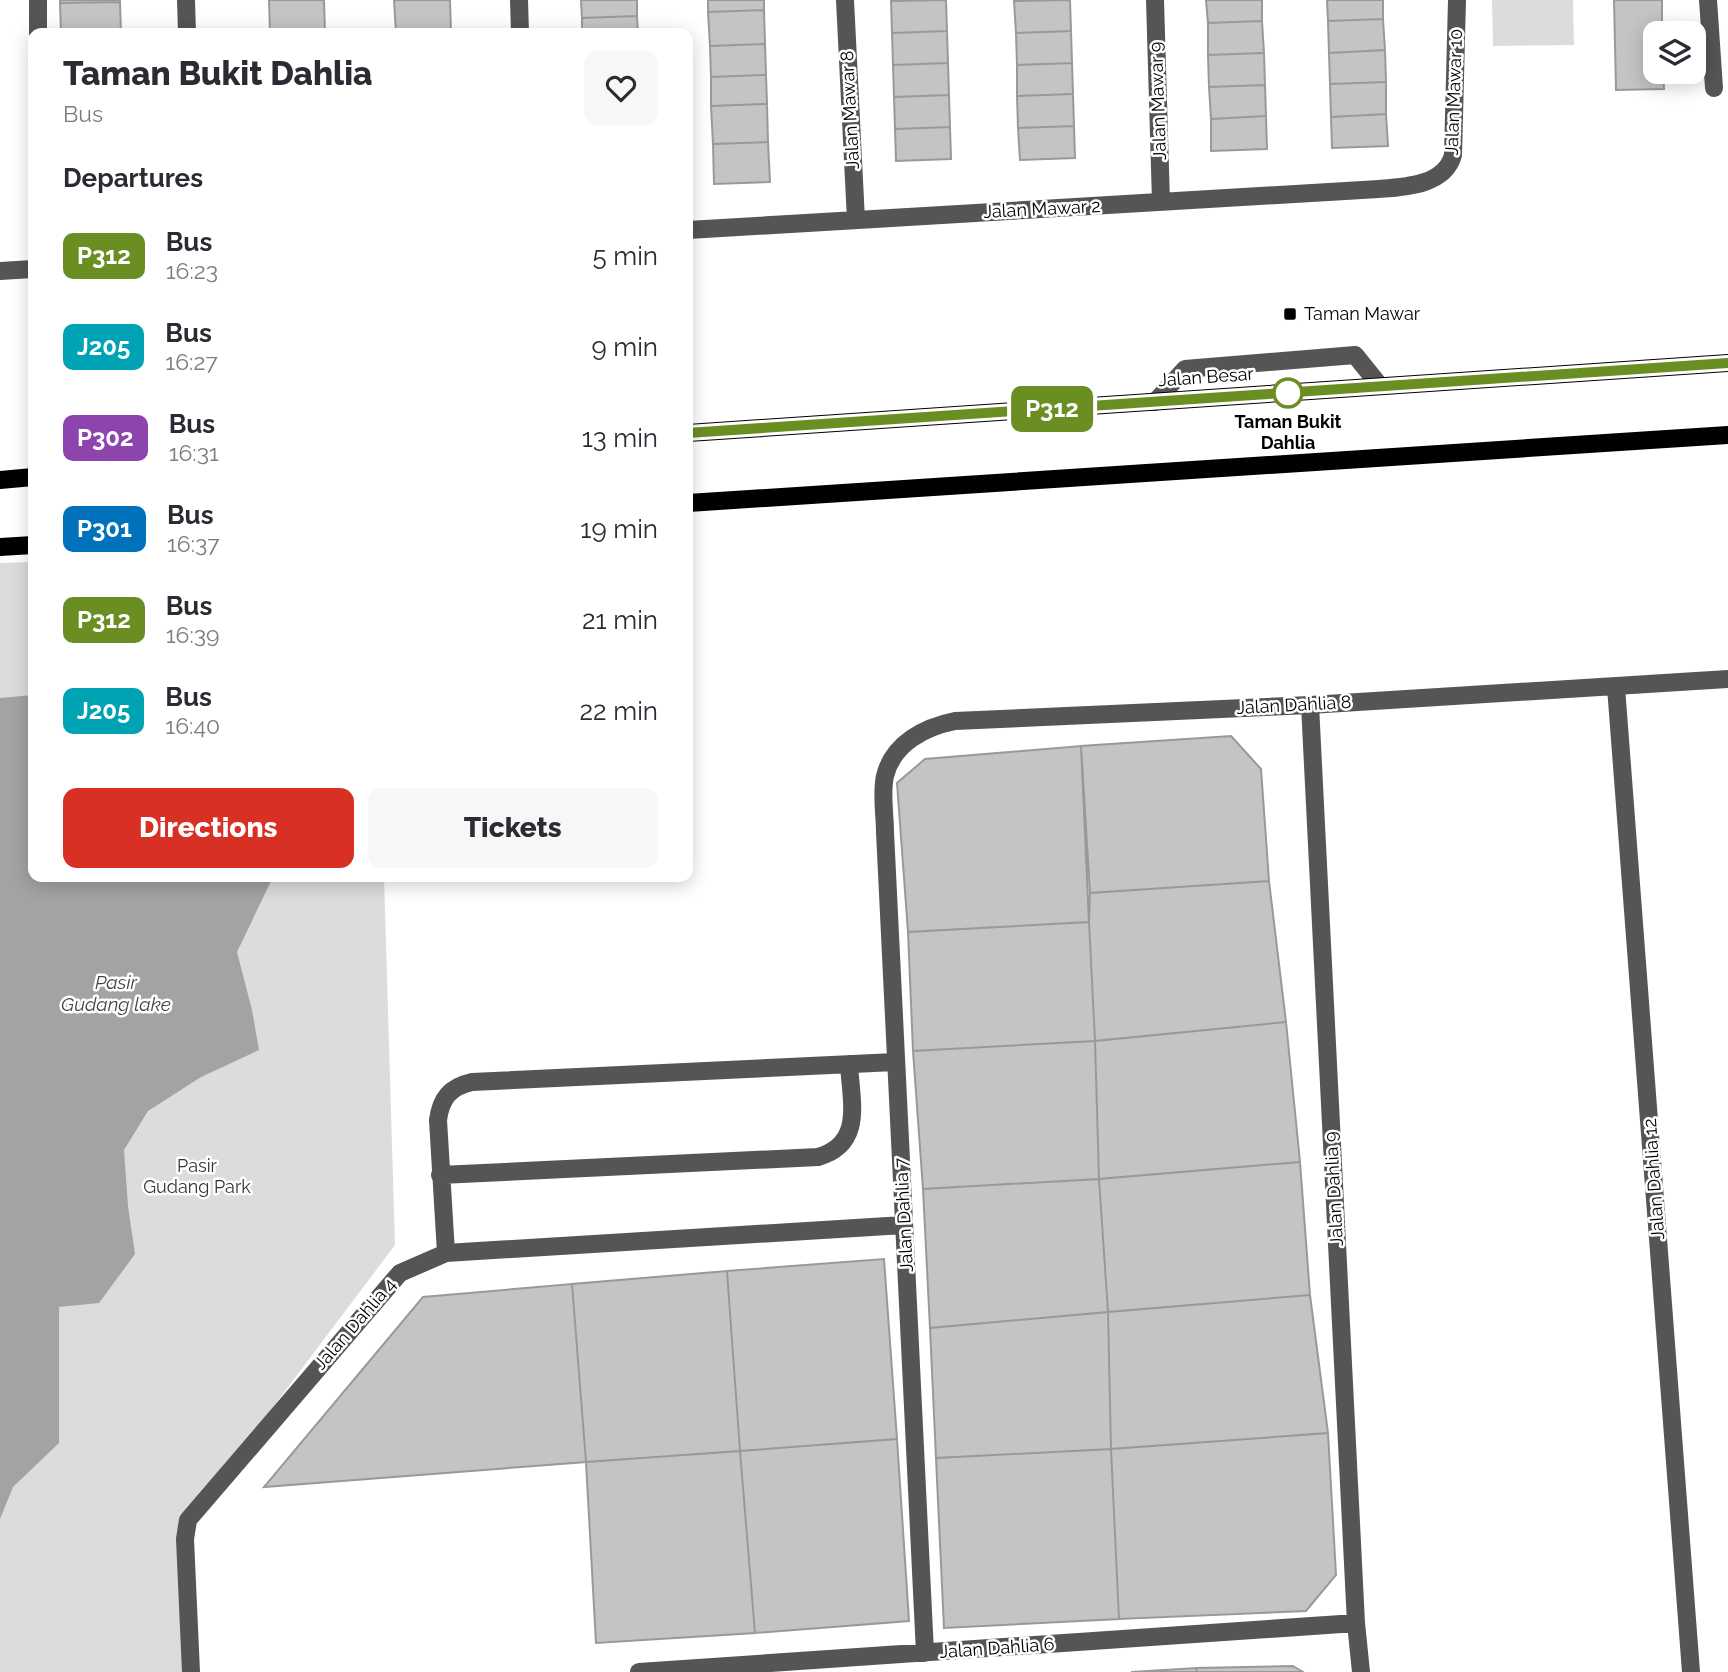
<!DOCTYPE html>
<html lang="en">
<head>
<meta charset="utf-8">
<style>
  body { margin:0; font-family:Raleway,sans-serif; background:#f7f7f7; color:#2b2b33; height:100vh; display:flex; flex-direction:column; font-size:26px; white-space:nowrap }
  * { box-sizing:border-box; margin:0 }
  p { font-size:23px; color:#7c7c81 }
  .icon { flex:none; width:38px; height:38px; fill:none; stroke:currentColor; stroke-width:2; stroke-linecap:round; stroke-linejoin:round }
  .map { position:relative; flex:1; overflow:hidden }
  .details { position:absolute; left:28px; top:28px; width:665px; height:854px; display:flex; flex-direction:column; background:#fff; border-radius:14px; box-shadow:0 4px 18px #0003 }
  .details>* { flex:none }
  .badge { padding:0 14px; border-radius:10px; font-size:24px; line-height:46px }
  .buttons { position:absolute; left:1643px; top:21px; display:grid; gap:14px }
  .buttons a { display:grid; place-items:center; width:63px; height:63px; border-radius:14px; background:#fff; box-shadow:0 4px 18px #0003; font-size:35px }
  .map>.badge { position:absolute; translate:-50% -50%; box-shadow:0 0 0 4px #fff }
  h2 { padding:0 35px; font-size:26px; line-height:63px }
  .round { display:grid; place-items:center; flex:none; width:74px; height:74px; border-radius:14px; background:#f7f7f7 }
  .overview { display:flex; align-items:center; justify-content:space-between; height:119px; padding:0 35px }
  h1 { font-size:33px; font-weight:800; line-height:52px }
  .cta { display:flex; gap:14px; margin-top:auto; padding:14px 35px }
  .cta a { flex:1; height:80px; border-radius:14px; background:#d93025; color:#fff; font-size:28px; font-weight:800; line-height:80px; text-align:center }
  .cta a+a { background:#f7f7f7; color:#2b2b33 }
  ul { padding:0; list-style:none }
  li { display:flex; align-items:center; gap:21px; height:91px; padding:0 35px }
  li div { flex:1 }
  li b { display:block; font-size:26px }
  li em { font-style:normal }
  li .badge { min-width:77px; font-weight:700; text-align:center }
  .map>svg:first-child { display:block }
  .green { fill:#dcdcdc }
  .water { fill:#a3a3a3 }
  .building { fill:#c4c4c4; stroke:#999; stroke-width:2 }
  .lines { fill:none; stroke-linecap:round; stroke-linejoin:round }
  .minor { stroke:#555; stroke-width:18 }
  .major { stroke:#000; stroke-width:18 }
  .line-casing { stroke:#fff; stroke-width:16 }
  .line { stroke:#6b8e23; stroke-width:10 }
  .poi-dot { fill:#000; stroke:#fff; stroke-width:2.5 }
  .stop-dot { fill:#fff; stroke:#6b8e23; stroke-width:3.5 }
  .labels { text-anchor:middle; stroke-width:5; stroke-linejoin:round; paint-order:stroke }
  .street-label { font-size:18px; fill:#000; stroke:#fff }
  .poi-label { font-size:18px; fill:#000; stroke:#fff; text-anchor:start }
  .stop-label { font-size:18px; font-weight:bold; fill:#000; stroke:#fff }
  .park-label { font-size:18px; fill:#333; stroke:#fff }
  .water-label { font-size:19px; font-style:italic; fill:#444; stroke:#fff }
</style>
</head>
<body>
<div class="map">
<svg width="1728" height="1672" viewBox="0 0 1728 1672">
  <rect width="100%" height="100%" fill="#fff"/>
  <path class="green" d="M 1492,0 L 1573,0 L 1574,45 L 1493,46 Z
    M 33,562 L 33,877 L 384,877 L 395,1245 L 194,1512 L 191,1672 L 0,1672 L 0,563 Z"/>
  <path class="water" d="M 33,695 L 33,877 L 273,877 L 237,952 L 252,1010 L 259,1050 L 201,1077 L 148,1111 L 124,1150 L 128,1206 L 135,1254 L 99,1303 L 59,1307 L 59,1443 L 13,1487 L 0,1519 L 0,698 Z"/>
  <path class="building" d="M 60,0 L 120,0 L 120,2 L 60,3 Z
    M 269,0 L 324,0 L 325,33 L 270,33 Z
    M 394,0 L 450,0 L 451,32 L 396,33 Z
    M 581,0 L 637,0 L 637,16 L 582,18 Z
    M 708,0 L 764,0 L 764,10 L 708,12 Z
    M 946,0 L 947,31 L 892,33 L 891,1 Z
    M 1070,0 L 1071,31 L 1016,33 L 1014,1 Z
    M 1206,0 L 1262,0 L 1262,21 L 1208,23 Z
    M 1327,0 L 1383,0 L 1383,19 L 1328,21 Z
    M 1614,0 L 1662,0 L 1662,33 L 1656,33 L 1656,72 L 1663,72 L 1664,89 L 1616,90 Z
    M 120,2 L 121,33 L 61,33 L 60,3 Z
    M 764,10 L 765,44 L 710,46 L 708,12 Z
    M 637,16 L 638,33 L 582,33 L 582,18 Z
    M 1383,19 L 1385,50 L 1329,53 L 1328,21 Z
    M 1262,21 L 1264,53 L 1208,55 L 1208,23 Z
    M 947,31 L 948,63 L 893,65 L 892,33 Z
    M 1071,31 L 1072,63 L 1017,65 L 1016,33 Z
    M 765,44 L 766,75 L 711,77 L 710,46 Z
    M 1385,50 L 1386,82 L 1330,84 L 1329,53 Z
    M 1264,53 L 1265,85 L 1209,87 L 1208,55 Z
    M 948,63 L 949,95 L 894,97 L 893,65 Z
    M 1072,63 L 1073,94 L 1017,96 L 1017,65 Z
    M 766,75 L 767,104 L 711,106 L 711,77 Z
    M 1386,82 L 1386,114 L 1331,117 L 1330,84 Z
    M 1265,85 L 1266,116 L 1211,119 L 1209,87 Z
    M 1073,94 L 1074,126 L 1018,128 L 1017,96 Z
    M 949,95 L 950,127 L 895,129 L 894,97 Z
    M 767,104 L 768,142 L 713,144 L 711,106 Z
    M 1386,114 L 1388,146 L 1332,148 L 1331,117 Z
    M 1266,116 L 1267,149 L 1211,151 L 1211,119 Z
    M 1074,126 L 1075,158 L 1020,160 L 1018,128 Z
    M 950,127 L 951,159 L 896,161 L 895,129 Z
    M 768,142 L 770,182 L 714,184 L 713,144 Z
    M 1231,736 L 1261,769 L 1269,881 L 1090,893 L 1081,746 Z
    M 1081,746 L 1089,922 L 908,932 L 897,783 L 925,759 Z
    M 1269,881 L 1286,1022 L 1095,1041 L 1089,922 L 1090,893 Z
    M 1089,922 L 1095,1041 L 913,1051 L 908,932 Z
    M 1286,1022 L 1300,1162 L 1099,1179 L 1095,1041 Z
    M 1095,1041 L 1099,1179 L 923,1189 L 913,1051 Z
    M 1300,1162 L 1310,1295 L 1108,1312 L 1099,1179 Z
    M 1099,1179 L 1108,1312 L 930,1328 L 923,1189 Z
    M 884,1259 L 897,1439 L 740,1451 L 727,1271 Z
    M 727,1271 L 740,1451 L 586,1462 L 572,1284 Z
    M 572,1284 L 586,1462 L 264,1487 L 423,1297 Z
    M 1310,1295 L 1328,1433 L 1111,1449 L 1108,1312 Z
    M 1108,1312 L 1111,1449 L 936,1458 L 930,1328 Z
    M 1328,1433 L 1336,1575 L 1306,1611 L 1119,1619 L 1111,1449 Z
    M 897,1439 L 909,1621 L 755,1633 L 740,1451 Z
    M 1111,1449 L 1119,1619 L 944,1628 L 936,1458 Z
    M 740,1451 L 755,1633 L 596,1643 L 586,1462 Z
    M 1293,1666 L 1303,1672 L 1197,1672 L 1196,1668 Z
    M 1196,1668 L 1197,1672 L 1131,1672 Z"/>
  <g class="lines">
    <path class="minor" d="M 38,0 L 38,33
      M 186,0 L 187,33
      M 519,0 L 520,33
      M 845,0 L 856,220
      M 1155,0 L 1161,202
      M 1708,0 L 1714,88
      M 688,230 L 1379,189 C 1406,187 1445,185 1453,155 L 1457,0
      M 0,271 L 33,269
      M 1155,402 L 1185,369 L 1355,355 L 1380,386
      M 1616,687 L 1691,1672
      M 1310,705 L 1356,1623 L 1361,1672
      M 440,1175 L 818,1157 C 864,1144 851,1102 849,1064
      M 446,1253 L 438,1120 C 441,1098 450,1087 472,1082 L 895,1062
      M 925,1653 L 885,832 C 885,815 881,793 885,776 C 893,743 925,727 955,721 L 1310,705 L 1728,679
      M 191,1672 L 185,1539 L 188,1520 L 400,1273 L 446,1253 L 904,1225
      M 639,1672 L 1356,1623"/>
    <path class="major" d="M 688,433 L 1728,363
      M 0,480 L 33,477
      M 688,503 L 1728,435
      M 0,547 L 33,545"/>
  </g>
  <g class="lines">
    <g class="line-casing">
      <path id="line" d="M 688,433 L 1728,363"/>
    </g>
    <use href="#line" class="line"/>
  </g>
  <rect class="poi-dot" x="1283" y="307" width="14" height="14" rx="3.5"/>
  <circle class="stop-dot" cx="1288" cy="393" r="14"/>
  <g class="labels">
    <g class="street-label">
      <text transform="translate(1454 92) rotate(-88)" y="6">Jalan Mawar 10</text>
      <text transform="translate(1158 101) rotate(-92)" y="6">Jalan Mawar 9</text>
      <text transform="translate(850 110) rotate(-93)" y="6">Jalan Mawar 8</text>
      <text transform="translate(1042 209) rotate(-3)" y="6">Jalan Mawar 2</text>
      <text transform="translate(1206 377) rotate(-4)" y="6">Jalan Besar</text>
      <text transform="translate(1294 705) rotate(-3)" y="6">Jalan Dahlia 8</text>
      <text transform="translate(1654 1179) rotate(-94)" y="6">Jalan Dahlia 12</text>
      <text transform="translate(1334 1189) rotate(-93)" y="6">Jalan Dahlia 9</text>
      <text transform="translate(904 1215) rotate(-93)" y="6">Jalan Dahlia 7</text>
      <text transform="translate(355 1324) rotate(-49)" y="6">Jalan Dahlia 4</text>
      <text transform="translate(997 1648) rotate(-4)" y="6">Jalan Dahlia 6</text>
    </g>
    <g class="poi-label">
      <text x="1304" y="320">Taman Mawar</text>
    </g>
    <g class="stop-label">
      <text x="1288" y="428">Taman Bukit<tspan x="1288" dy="21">Dahlia</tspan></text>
    </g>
    <g class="park-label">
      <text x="197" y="1172">Pasir<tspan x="197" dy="21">Gudang Park</tspan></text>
    </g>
    <g class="water-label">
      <text x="116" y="989">Pasir<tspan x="116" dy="22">Gudang lake</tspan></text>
    </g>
  </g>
</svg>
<div class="buttons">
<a><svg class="icon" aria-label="layers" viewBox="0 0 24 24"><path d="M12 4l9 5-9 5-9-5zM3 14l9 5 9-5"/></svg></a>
</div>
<b class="badge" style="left:1052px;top:409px;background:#6b8e23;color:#fff">P312</b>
<section class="details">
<div class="overview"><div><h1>Taman Bukit Dahlia</h1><p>Bus</p></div><a class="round"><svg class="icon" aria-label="heart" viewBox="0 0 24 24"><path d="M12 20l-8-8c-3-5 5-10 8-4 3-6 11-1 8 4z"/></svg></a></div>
<h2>Departures</h2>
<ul>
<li><span class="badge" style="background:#6b8e23;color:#fff">P312</span><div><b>Bus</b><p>16:23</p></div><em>5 min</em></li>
<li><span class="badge" style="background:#00a3b4;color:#fff">J205</span><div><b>Bus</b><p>16:27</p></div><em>9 min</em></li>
<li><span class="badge" style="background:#8e44ad;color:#fff">P302</span><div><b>Bus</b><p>16:31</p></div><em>13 min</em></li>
<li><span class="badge" style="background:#0072bc;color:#fff">P301</span><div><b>Bus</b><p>16:37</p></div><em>19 min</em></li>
<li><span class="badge" style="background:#6b8e23;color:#fff">P312</span><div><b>Bus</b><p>16:39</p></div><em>21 min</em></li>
<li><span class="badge" style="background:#00a3b4;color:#fff">J205</span><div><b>Bus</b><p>16:40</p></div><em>22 min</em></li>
</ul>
<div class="cta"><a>Directions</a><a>Tickets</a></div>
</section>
</div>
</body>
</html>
